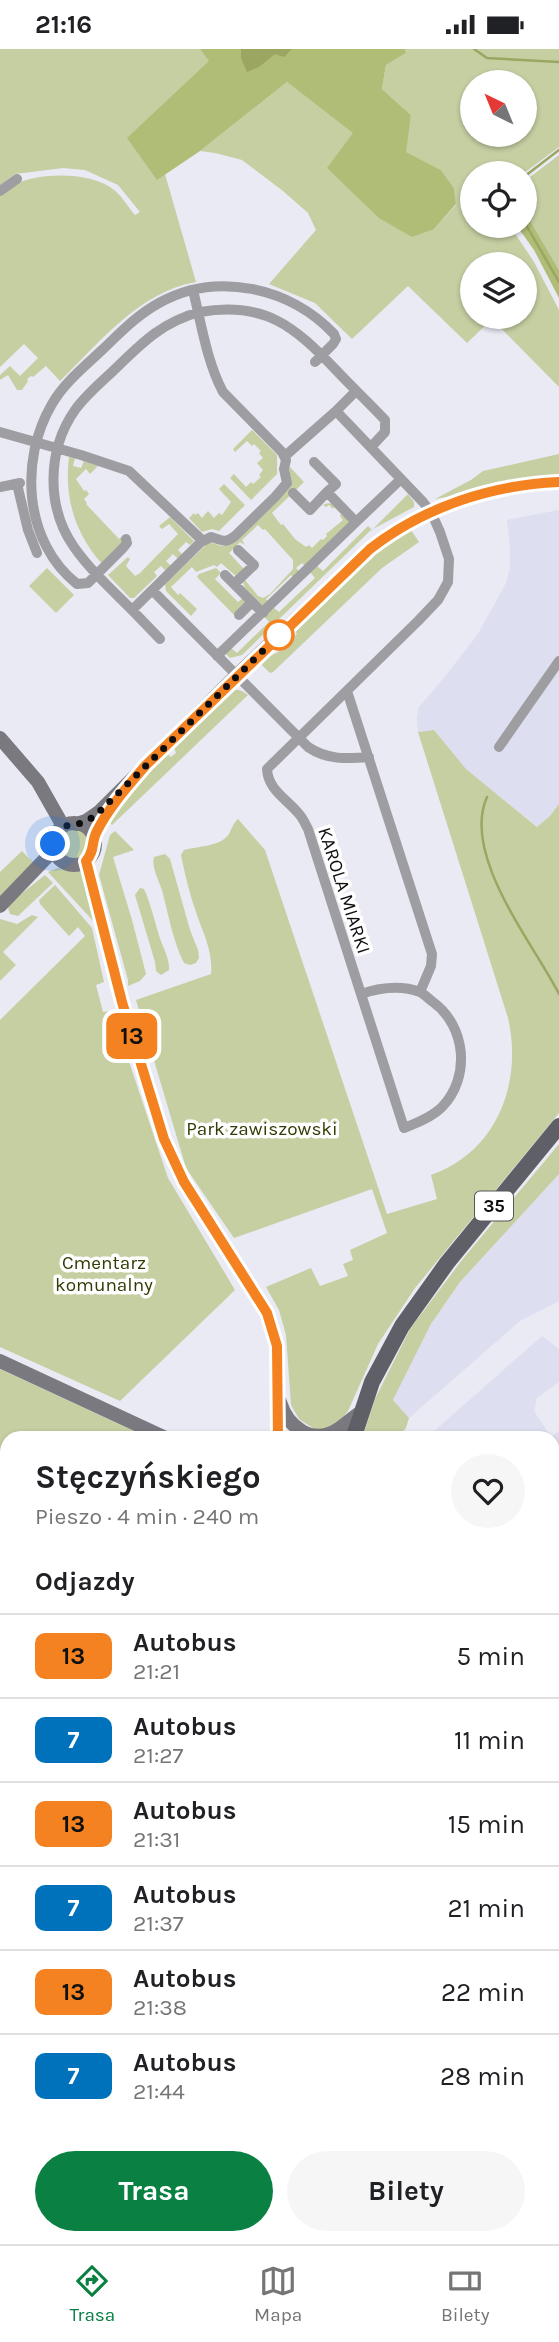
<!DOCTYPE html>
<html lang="pl">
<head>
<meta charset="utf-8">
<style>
  body { margin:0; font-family:Karla,sans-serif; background:#f6f6f6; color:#202124; height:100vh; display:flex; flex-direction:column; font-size:26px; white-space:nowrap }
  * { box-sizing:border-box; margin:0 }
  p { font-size:23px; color:#757577 }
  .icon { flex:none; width:38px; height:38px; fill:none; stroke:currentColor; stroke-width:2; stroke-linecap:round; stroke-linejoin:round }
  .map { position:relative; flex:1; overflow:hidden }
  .drawer { position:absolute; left:0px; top:1382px; width:560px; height:814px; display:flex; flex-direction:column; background:#fff; border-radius:21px 21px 0 0; box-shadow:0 2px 5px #0004 }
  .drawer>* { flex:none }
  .badge { padding:0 14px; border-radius:10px; font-size:24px; line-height:46px }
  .needle { width:46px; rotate:317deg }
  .fabs { position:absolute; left:460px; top:21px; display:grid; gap:14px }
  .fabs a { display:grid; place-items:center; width:77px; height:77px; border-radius:50%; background:#fff; box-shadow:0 2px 5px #0004; font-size:35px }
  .you { position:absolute; width:35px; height:35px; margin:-18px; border:5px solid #fff; border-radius:50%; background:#1a73e8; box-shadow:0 0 0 10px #1a73e833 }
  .map>.badge { position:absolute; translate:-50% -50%; box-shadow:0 0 0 4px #fff }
  h2 { padding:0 35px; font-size:26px; line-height:63px }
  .round { display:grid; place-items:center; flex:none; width:74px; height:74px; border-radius:37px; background:#f6f6f6 }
  .head { display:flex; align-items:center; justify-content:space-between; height:119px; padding:0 35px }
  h1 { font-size:33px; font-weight:700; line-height:52px }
  .action { display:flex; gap:14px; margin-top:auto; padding:14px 35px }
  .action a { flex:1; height:80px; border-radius:42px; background:#0b8043; color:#fff; font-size:28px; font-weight:700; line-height:80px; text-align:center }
  .action a+a { background:#f6f6f6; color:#202124 }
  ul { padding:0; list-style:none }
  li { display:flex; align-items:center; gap:21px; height:84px; padding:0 35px; border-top:2px solid #e0e0e0 }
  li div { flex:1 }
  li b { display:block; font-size:26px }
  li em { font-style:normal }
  li .badge { min-width:77px; font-weight:700; text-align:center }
  .status { display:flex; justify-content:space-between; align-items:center; height:49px; padding:0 35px; background:#fff; direction:ltr }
  .status svg { height:19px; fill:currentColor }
  .tabs { display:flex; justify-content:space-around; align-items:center; height:98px; border-top:2px solid #e0e0e0; background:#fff; font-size:19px; color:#757577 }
  .tabs a { display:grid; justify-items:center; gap:4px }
  .tabs .on { color:#0b8043 }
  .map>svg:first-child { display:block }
  .built { fill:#dddeef }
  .green { fill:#c5cfa2; fill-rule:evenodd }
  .forest { fill:#afbd77 }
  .water { fill:#9aa661 }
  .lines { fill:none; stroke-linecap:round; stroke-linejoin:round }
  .stream { stroke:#9aa661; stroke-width:2.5 }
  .street { stroke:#9e9ea2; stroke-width:10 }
  .secondary { stroke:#79797f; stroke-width:14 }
  .primary { stroke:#5f6067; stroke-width:16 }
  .rail { stroke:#7e7e84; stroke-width:2.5 }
  .line-casing { stroke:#fff; stroke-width:16 }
  .line { stroke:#f58220; stroke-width:10 }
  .walk { stroke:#0e0e11; stroke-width:7; stroke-dasharray:0 12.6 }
  .stop-dot { fill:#fff; stroke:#f58220; stroke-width:3.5 }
  .labels { text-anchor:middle; stroke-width:7; stroke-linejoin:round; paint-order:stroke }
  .shield { fill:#fff; stroke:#565658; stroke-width:2 }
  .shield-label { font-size:18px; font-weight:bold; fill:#0e0e11 }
  .street-label { font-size:19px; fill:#0e0e11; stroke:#fff }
  .park-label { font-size:19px; fill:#343b04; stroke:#fff }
</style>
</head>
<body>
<div class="status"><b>21:16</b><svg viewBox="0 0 49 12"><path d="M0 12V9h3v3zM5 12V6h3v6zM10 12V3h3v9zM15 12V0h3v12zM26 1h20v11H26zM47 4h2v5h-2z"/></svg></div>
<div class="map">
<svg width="559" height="2195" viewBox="0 0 559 2195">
  <rect width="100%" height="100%" fill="#e9eaf3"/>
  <path class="built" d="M 559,461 L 559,755 L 550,767 L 538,778 L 466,720 L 434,681 L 418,683 L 417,669 L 419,658 L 447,625 L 478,585 L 506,534 L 510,519 L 510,499 L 507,471 Z
    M 559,1125 L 559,1252 L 520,1272 L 409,1369 L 393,1351 L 431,1275 L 460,1233 Z
    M 542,1287 L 559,1300 L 559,1333 L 537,1349 L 534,1362 L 551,1388 L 559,1382 L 559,1735 L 556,1738 L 553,1734 L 553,1390 L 425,1390 Z"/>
  <path class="green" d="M 0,0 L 200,0 L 210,12 L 157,130 L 165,125 L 196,233 C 139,243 100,293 60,332 L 46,317 L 33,328 L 31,327 L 27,330 L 28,332 L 22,341 L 17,341 L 8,326 L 0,331 L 0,326 L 10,317 L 20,327 L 38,309 L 24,295 L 0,318 L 0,147 C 6,143 12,137 18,134 C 43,123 93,123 114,141 C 122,147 128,158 135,166 L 140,163 L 118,136 L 85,121 L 63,119 L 15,125 L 0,136 Z
    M 405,0 L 559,0 L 559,98 L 524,124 L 472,124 L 472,177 L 510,177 L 534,213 L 559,261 L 559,338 L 492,270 L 467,294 L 408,237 L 352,290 L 315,254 L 269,235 L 316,181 L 308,164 L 283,142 L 242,111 L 215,104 L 200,102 L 287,33 L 354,84 L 328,120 L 434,180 L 456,156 L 454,139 L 441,121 L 405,103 L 411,66 L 382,40 L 386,16 L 406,4 ZM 472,33 L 525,33 L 525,86 L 472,86 ZM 472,215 L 525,215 L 525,268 L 472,268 Z
    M 559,106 L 559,221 L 525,163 L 525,132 Z
    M 252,381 L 277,406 L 277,425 L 251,451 L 230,429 L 234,425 L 246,438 L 251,433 L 253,435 L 261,428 L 259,426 L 263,421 L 257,414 L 263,409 L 259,404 L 261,402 L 254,395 L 252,397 L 247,392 L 235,403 L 233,400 Z
    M 559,405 L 559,428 L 435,450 L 471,431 L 483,422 Z
    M 69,408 L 75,409 L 73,417 L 81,419 L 84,412 L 98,417 L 90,425 L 86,420 L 76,430 L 84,442 L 86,441 L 89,445 L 84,450 L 87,454 L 86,455 L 119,490 L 121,488 L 124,492 L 103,516 C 75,485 64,449 69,408 Z
    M 289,417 L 304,433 L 272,464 L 281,476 L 283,475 L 295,490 L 306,498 L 309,496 L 312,499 L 321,490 L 323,491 L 327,487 L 326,485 L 343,471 L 340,467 L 341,465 L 334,458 L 333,460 L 329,456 L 326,458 L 323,456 C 336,449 342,464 350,473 L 348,476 L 307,519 L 302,514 L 296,519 L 301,524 L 295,530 L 291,526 L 266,550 L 269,555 L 263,557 L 245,539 L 243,533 L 245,531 L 258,547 L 263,549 L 270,545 L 293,520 L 293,511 L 265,480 L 263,481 L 258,476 L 242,491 L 245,496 L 240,493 L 229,504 L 244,520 L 237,528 L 221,514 L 217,518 L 214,516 L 196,523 L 192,518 L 171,538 L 178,546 L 180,544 L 197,560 L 191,567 L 166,542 L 165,535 L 209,493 L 222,497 L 230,495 L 291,434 Z
    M 224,435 L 245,456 L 219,482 L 212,480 L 202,483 L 189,469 L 194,464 L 195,466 L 198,464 L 202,469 L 208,462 L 214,469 L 219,464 L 222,466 L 231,453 L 219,440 Z
    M 408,445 L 414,453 L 414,458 L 371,481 L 242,606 L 230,609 L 226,605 L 231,599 L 237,604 L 269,573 L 264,567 L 274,559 L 279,563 L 315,529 L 310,523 L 317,517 L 323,522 L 368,477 L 372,481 Z
    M 170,468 L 194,492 L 190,496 L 186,493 L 178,501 L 183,506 L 178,510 L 173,505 L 166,512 L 171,517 L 166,522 L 161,517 L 154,523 L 157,527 L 134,549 L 130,549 L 108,526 L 128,508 L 130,510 L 126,517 L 135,527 L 140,524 L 178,485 L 169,475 L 162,480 L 159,477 Z
    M 409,478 L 419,493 L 382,519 L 273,623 L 270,624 L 261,615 L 262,611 L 278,603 L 297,585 L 295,582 C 328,542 367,508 409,478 Z
    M 47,519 L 74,546 L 56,564 L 29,537 Z
    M 216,519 L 221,524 L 215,530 L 238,553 L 244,548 L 246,555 L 234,566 L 197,528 L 199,525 Z
    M 234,640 L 242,642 L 248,646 L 112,776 L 108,772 L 147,723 L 167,705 L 171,708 L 176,704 L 174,698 L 230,642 Z
    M 434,681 L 466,720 L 537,778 L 550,767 L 559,755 L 559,1064 L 415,1239 L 378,1295 L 348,1362 L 340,1372 L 323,1380 L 316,1381 L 299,1370 L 291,1356 L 286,1286 L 279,1261 L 266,1238 L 311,1219 L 320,1237 L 348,1227 L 343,1215 L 353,1211 L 350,1201 L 387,1184 L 372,1140 L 234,1189 L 186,1119 L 136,951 L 211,925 C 213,903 204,886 197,866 C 190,847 185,826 181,806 L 184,801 C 198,797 220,798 229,785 C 232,779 233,775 238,770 L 265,801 L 387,1165 L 437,1150 L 431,1126 C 497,1103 523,1034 508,969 L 418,683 Z
    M58 795a15 15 0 1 1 30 0a15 15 0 1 1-30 0Z
    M 115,782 L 134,801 L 113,808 L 132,871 L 146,925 L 140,932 L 128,937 L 128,931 L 99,826 L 110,786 Z
    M 22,802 L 35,815 L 0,850 L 0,823 Z
    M 165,805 L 170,810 L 190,881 L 198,901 L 199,909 L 196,914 L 190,916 L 184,914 C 173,892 169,868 163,845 C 160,832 151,820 154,808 Z
    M 58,819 L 70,822 L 81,820 L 96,875 L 48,823 Z
    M 45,826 L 53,834 L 18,867 L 10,865 L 8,859 L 11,853 Z
    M 55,836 L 92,879 L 104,933 L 96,936 L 103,963 L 112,962 L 168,1129 L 235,1241 L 120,1352 L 0,1298 L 0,971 L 85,887 L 78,878 L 69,887 L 40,855 L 39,851 Z
    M 140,839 L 144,840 C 150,853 154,869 158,883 C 161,896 170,908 169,921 L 161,926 L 156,922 L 155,913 L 135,846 Z
    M 32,866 L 38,868 L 3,903 L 16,916 L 0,932 L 0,870 L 17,875 Z
    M 559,1095 L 559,1125 L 460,1233 L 431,1275 L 393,1351 L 409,1369 L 406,1379 L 396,1389 L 362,1389 L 375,1350 L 410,1280 L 462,1211 Z
    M 0,1320 L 149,1389 L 7,1390 L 7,1672 L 0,1673 Z
    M 0,1808 L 7,1814 L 7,1967 L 0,1974 Z
    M 39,2189 L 459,2189 L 465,2195 L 39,2195 Z"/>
  <path class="forest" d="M 200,0 L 405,0 L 406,4 L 386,16 L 382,40 L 411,66 L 406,103 L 441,121 L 454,139 L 456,155 L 434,180 L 412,188 L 379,169 L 327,119 L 353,84 L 287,33 L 200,102 L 157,131 L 127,89 L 209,12 Z
    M 525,163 L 559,221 L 559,249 L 534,201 L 517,177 L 525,177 Z"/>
  <path class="water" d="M 241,0 L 292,0 L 284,8 L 275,5 L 259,18 L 247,23 L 241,9 Z"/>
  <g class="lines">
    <path class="stream" d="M 474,0 L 487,9 L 559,13
      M 525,127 L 559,101
      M 525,174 L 559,233
      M 487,748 C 461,806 533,894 559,945
      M 0,1678 L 7,1677"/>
    <path class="street" d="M 0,142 L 17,130
      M 193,241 C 201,274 207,313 223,343 L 282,403 L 286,411 L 284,420 L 287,434 L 275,448 L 235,487 C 225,495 222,491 211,488 L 201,493 L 132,561 C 112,541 90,521 74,498 C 46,458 47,401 75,361 C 85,347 99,335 112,323 C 140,296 160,274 199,263 L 200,263 C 265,252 294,277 336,321 C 352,338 369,354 385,371 L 385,383 L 371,398
      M 356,342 L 336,362 L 423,453 L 431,463 L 440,483 L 449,510 L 448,533 L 438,551 L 418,572 L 267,720 C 268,741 287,750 299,765 C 303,769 305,775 308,780 L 404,1079 C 417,1074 432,1068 442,1058 C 471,1028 466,977 433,953 C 429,950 424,945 420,943 C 401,936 379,939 361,945
      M 0,383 L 81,406 L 129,422 L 203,492
      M 285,407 L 336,362
      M 314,413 L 336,435 L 327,443
      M 17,435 L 28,481 L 37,504
      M 0,438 L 20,434
      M 356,473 L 401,430
      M 126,490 L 127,494 L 123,499 L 88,534 L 77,535 C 24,493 19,411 52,355 C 64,334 84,318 102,301 C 120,284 137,266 159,254 C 216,222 290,238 334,285 L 336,290 L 333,295 L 315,313
      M 225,526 L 263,564
      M 234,535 L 254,516 L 238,501
      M 153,542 L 308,698 C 327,711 347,710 369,708
      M 132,561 L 160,590
      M 239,566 L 252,553
      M 217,607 L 356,473 L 327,443 L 310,461 L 293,444
      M 347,642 L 432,905 L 431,917 L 420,943
      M 499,698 L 559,612
      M 553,1960 L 559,1957
      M 0,2057 L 7,2056
      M 31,2189 L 32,2195"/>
    <path class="secondary" d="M 0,689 L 38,733 L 63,777
      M53 795a21 21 0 1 1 42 0a21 21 0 1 1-42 0Z
      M 77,775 L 86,772 L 99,763 L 236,627 L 370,500 C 424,458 491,437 559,433
      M 86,812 L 122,953 L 164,1090 L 184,1133 L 267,1264 L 277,1297 L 278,1390
      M 0,857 L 47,808 L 53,795
      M 0,1312 L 168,1390
      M 280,1353 C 287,1377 312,1397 337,1381 C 345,1376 352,1369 360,1364
      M 553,1755 L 559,1763"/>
    <path class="primary" d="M 353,1390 L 372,1333 L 402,1277 L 447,1214 L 559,1077
      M 0,2032 L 7,2024"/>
    <path class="rail" d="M 0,1769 L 7,1776
      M 469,2189 L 475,2195"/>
  </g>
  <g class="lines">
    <g class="line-casing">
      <path id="line" d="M 278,1390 L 277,1297 L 267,1264 L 184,1133 L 164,1090 L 122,953 L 86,812 C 95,802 91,793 97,782 C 109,758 129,736 146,716 L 370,500 C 424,458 491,436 559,433"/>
    </g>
    <use href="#line" class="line"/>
    <path class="walk" d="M 53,795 C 56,772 68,779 84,773 C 90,771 94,767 99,763 L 279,586"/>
  </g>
  <circle class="stop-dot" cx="279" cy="586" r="14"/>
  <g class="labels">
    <rect class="shield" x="475" y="1142.5" width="38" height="29" rx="5"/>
    <g class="shield-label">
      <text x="494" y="1163">35</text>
    </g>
    <g class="street-label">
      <text transform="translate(345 841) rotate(72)" y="7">KAROLA MIARKI</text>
    </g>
    <g class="park-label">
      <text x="262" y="1086">Park zawiszowski</text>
      <text x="104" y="1220">Cmentarz<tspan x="104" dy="22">komunalny</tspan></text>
    </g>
  </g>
</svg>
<div class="fabs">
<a><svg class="needle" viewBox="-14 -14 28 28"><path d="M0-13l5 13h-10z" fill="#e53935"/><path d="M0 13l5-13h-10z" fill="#757577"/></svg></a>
<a><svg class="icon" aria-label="locate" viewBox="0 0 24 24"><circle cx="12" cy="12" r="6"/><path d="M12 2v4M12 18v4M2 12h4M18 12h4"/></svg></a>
<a><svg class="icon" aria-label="layers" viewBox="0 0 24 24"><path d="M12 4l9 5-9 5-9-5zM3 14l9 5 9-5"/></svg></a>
</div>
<div class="you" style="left:53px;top:795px"></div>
<b class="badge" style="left:132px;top:987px;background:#f58220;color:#111">13</b>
<section class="drawer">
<div class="head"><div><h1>Stęczyńskiego</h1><p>Pieszo · 4 min · 240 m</p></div><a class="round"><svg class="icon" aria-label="heart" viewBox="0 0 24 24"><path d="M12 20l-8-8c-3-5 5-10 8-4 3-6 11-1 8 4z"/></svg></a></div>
<h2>Odjazdy</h2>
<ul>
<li><span class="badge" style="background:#f58220;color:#111">13</span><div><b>Autobus</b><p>21:21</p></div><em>5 min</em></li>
<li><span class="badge" style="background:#0072bc;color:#fff">7</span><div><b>Autobus</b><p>21:27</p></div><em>11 min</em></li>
<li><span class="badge" style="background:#f58220;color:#111">13</span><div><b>Autobus</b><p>21:31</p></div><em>15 min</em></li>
<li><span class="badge" style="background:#0072bc;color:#fff">7</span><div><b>Autobus</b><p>21:37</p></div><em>21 min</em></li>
<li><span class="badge" style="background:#f58220;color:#111">13</span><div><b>Autobus</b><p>21:38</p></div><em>22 min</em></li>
<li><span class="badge" style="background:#0072bc;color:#fff">7</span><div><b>Autobus</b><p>21:44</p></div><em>28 min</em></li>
</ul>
<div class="action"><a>Trasa</a><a>Bilety</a></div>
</section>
</div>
<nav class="tabs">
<a class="on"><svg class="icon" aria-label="directions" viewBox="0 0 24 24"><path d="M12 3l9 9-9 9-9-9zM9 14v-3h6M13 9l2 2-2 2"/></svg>Trasa</a>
<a><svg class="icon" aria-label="map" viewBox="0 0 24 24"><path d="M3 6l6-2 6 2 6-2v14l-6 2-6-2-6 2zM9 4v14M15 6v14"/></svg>Mapa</a>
<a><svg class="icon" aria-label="tickets" viewBox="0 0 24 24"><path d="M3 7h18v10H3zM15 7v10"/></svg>Bilety</a>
</nav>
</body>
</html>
